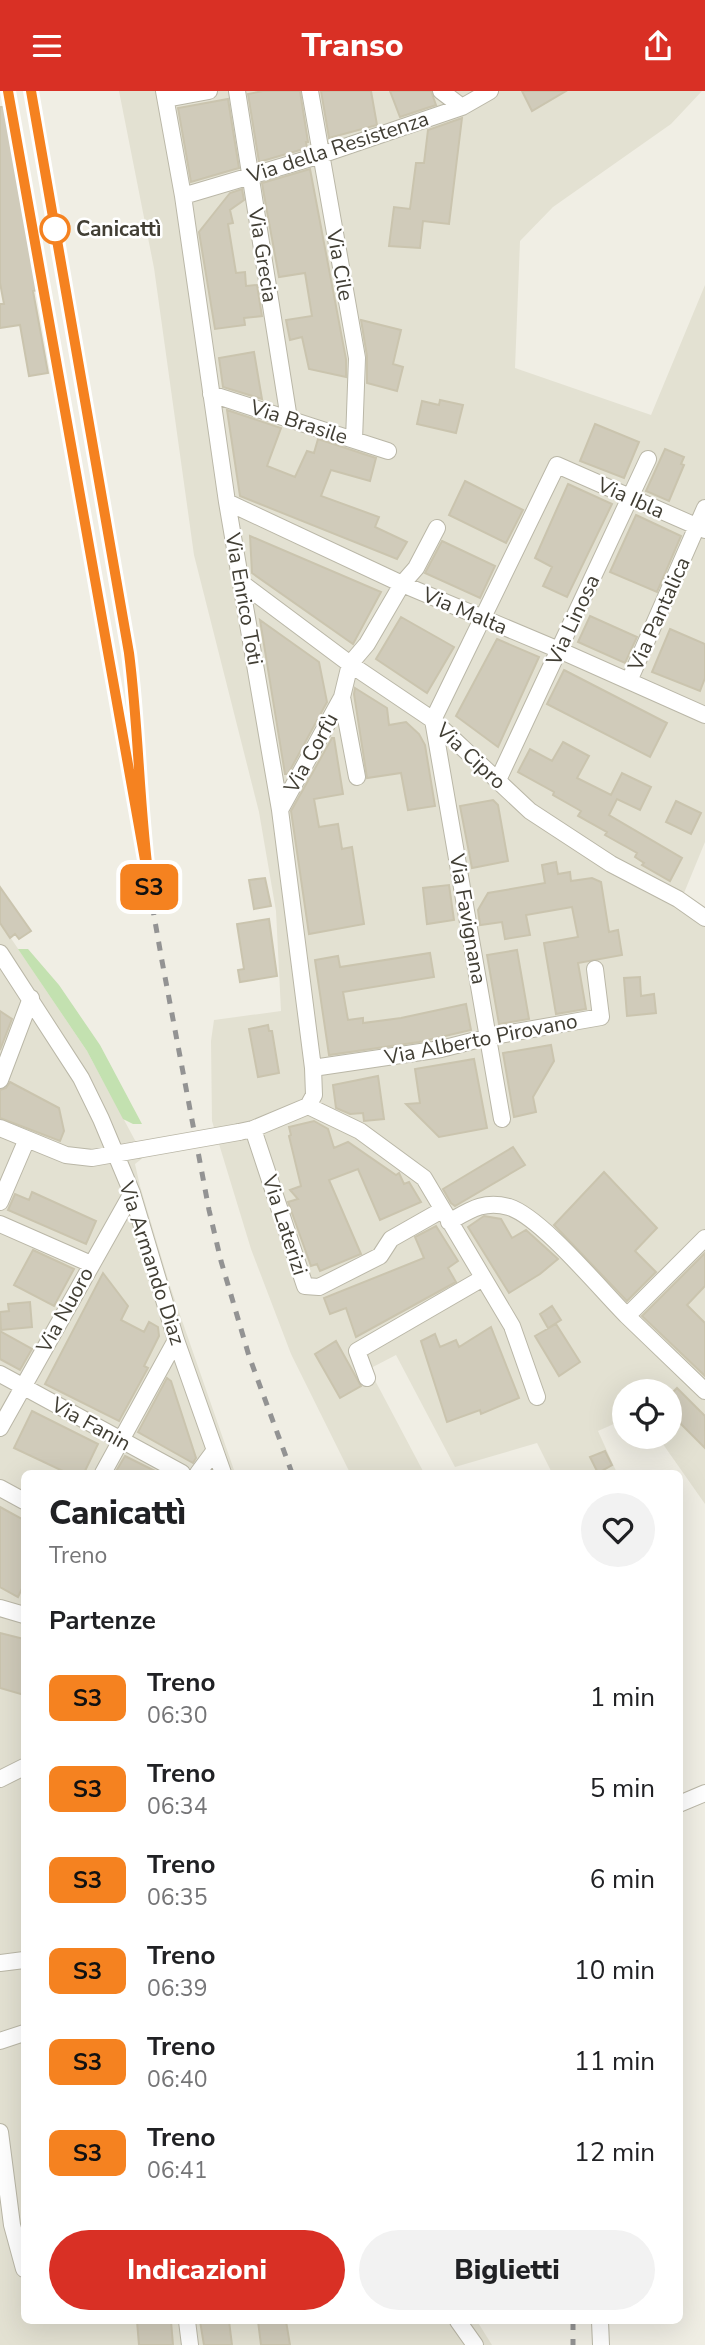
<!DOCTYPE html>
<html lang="it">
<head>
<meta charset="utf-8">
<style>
  body { margin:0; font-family:"Nunito Sans",sans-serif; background:#f2f2f2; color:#202124; height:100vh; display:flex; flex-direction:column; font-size:26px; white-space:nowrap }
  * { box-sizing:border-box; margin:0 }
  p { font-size:23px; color:#757577 }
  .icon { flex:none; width:38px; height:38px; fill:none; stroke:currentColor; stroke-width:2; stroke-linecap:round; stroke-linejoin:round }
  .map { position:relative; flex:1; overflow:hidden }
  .sheet { position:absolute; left:21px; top:1379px; width:662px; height:854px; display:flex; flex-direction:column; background:#fff; border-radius:10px; box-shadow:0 7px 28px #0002 }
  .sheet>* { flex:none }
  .badge { padding:0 14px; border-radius:10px; font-size:24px; line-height:46px }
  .tools { position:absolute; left:612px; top:1288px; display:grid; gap:14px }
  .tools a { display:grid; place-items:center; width:70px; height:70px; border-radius:50%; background:#fff; box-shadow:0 7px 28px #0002; font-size:35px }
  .map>.badge { position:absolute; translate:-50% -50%; box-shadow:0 0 0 4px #fff }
  h2 { padding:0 28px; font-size:26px; line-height:63px }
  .round { display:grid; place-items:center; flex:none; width:74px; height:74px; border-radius:37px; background:#f2f2f2 }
  .headline { display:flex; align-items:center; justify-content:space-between; height:119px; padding:0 28px }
  h1 { font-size:33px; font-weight:800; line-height:52px }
  .action { display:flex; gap:14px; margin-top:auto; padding:14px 28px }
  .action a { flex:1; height:80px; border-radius:42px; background:#d93025; color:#fff; font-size:28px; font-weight:800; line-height:80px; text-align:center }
  .action a+a { background:#f2f2f2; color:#202124 }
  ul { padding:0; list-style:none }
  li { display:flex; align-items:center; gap:21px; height:91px; padding:0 28px }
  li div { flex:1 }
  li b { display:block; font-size:26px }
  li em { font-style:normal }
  li .badge { min-width:77px; font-weight:700; text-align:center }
  header { display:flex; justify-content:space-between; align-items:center; height:91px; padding:0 28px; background:#d93025; color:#fff; font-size:32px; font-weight:800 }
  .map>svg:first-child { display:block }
  .residential { fill:#e3e1d2 }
  .green { fill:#c3e1b0 }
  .building { fill:#d0cbba; stroke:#cac4ae; stroke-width:2 }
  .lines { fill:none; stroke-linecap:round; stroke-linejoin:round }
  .street-casing { stroke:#bab7a7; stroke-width:18 }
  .street { stroke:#fff; stroke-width:16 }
  .rail { stroke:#939393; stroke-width:5; stroke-dasharray:9 9; stroke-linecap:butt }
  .street-bridge-casing { stroke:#bab7a7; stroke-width:18; stroke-linecap:butt }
  .street-bridge { stroke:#fff; stroke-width:16 }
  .line-casing { stroke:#fff; stroke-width:16 }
  .line { stroke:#f58220; stroke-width:10 }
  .stop-dot { fill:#fff; stroke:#f58220; stroke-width:3.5 }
  .labels { text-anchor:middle; stroke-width:5; stroke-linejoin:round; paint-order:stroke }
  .street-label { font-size:21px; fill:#413e34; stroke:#fff }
  .stop-label { font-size:21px; font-weight:bold; fill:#413e34; stroke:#fff; text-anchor:start }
</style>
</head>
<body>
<header><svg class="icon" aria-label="menu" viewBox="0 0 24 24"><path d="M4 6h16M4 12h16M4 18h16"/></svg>Transo<svg class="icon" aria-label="share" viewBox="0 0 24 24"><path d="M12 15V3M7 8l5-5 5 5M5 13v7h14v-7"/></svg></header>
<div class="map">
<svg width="705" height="2254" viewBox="0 0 705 2254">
  <rect width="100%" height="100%" fill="#f0eee4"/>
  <path class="residential" d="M 119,0 L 702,0 L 671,33 L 553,116 L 520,150 L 515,277 L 651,324 L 705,194 L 705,751 L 684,802 L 705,816 L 705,1413 L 658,1346 L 670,1346 L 670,1300 L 625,1300 L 625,1328 L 598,1340 L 617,1382 L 552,1382 L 537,1352 L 455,1376 L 396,1264 L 369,1278 L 424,1382 L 350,1382 L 291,1263 L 251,1158 L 212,1030 L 211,950 L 214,929 L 281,920 L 276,820 L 259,721 L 194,464 L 154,177 Z
    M 0,831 L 87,960 L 144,1066 L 135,1073 L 140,1095 L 170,1195 L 235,1382 L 24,1382 L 24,2230 L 477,2230 L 492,2254 L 0,2254 Z"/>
  <path class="green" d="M 18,858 L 28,858 L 59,894 L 100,954 L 142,1033 L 133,1033 L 123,1028 L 87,960 Z"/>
  <path class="building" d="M 263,0 L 300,0 L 308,51 L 306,51 L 307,57 L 259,71 L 248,3 Z
    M 321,0 L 371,0 L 377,34 L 329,47 Z
    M 390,0 L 431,0 L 436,14 L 400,26 Z
    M 522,0 L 566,0 L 532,20 Z
    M 228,8 L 239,77 L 191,91 L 178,17 Z
    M 0,16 L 7,16 L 39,199 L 33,200 L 48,282 L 29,285 L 20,234 L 0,237 L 0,213 L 4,213 L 0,192 Z
    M 462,27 L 449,133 L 423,130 L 420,157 L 389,155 L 394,116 L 410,118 L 416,72 L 424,72 L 428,39 Z
    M 310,78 L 346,268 L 346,286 L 309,278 L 302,246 L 290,249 L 286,229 L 312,225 L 305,182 L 279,186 L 264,104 L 262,92 Z
    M 242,98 L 244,109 L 230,119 L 233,132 L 228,133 L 236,182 L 245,181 L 246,195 L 257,194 L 262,225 L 244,227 L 245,234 L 215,238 L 199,141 L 230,102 Z
    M 361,229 L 401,239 L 393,273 L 403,276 L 397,300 L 367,292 L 367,265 Z
    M 254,261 L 262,308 L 223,296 L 219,267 Z
    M 440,309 L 463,314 L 456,342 L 417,333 L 422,310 L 439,314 Z
    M 227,319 L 281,337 L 267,375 L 295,386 L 307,360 L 314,362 L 318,348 L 376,367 L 370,390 L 331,379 L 321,405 L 379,426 L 375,436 L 407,451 L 397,468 L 240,405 Z
    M 595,333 L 639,351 L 624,387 L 580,370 Z
    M 665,358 L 684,366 L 681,373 L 684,374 L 669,410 L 646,400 Z
    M 465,390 L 523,419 L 506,452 L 449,424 Z
    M 568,393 L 612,413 L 567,506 L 543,495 L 552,476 L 535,467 Z
    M 636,424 L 681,445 L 657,501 L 610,481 Z
    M 250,445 L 381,501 L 353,553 L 252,482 Z
    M 442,450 L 495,475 L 480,507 L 425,482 Z
    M 590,525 L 637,546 L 625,572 L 578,551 Z
    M 401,526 L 454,556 L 427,602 L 376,568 Z
    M 260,529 L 319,571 L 327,611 L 288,683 L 285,683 L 284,677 Z
    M 670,538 L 705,553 L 705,587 L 700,600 L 652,581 Z
    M 497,548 L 539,566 L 498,656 L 456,625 Z
    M 564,579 L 667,632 L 650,666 L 547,613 Z
    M 355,597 L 387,617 L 389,634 L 406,631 L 419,643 L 425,654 L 435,715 L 408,719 L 401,682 L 367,687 L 354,603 Z
    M 332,647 L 334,647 L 343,703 L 314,708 L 319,736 L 338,733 L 342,758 L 352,756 L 364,833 L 309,843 L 291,720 Z
    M 563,651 L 589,665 L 577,687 L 611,704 L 622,682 L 651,696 L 640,719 L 617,708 L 609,724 L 682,767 L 670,790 L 642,774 L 644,772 L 635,766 L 637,762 L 605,744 L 607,741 L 578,725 L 581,720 L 553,704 L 554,701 L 518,681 L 530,658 L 552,670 Z
    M 493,709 L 498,714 L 508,770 L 472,777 L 460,715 Z
    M 676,710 L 701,722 L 691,743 L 666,731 Z
    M 556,771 L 558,783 L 570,781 L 571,790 L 592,787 L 601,791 L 609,841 L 618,839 L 622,864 L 578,872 L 586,918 L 556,923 L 544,852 L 578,846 L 572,816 L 526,824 L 530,844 L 505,848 L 502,831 L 480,834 L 478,819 L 488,802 L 545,792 L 542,774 Z
    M 265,787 L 271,815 L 254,818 L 249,789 Z
    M 449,794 L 454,829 L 427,833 L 423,797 Z
    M 0,796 L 31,840 L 19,848 L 15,843 L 10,847 L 0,832 Z
    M 269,828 L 277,885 L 240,891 L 238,879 L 244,878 L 237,833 Z
    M 517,859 L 529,928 L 499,933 L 487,864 Z
    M 430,862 L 434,886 L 343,901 L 348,929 L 363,927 L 363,932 L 401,927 L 466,913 L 471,939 L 419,951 L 329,964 L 315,869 L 338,865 L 340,876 Z
    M 640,886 L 641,905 L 654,903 L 656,922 L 627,925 L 624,887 Z
    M 0,920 L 12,928 L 0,959 Z
    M 268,934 L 269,940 L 272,940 L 279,982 L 258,986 L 249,938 Z
    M 551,954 L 554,970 L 533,1006 L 536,1021 L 514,1026 L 503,962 Z
    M 474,968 L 487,1037 L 439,1046 L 406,1013 L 420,1012 L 415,978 Z
    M 378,985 L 384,1028 L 364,1030 L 363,1022 L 350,1023 L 336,1017 L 333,994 Z
    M 10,991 L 59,1017 L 64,1040 L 60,1050 L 0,1027 L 0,999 L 6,997 Z
    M 314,1030 L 328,1038 L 334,1057 L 348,1051 L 396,1084 L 399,1082 L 404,1093 L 409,1091 L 421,1111 L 380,1129 L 358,1078 L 329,1089 L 361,1163 L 320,1180 L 317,1173 L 311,1175 L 288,1111 L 298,1108 L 290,1099 L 301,1095 L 289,1045 L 291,1044 L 289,1036 Z
    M 513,1056 L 525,1074 L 455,1115 L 451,1112 L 443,1098 Z
    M 604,1081 L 657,1137 L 635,1160 L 656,1181 L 627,1210 L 554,1134 Z
    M 32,1101 L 96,1130 L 86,1153 L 8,1119 L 15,1103 L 29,1109 Z
    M 484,1125 L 501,1128 L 512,1147 L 526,1139 L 558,1168 L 540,1183 L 509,1202 L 468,1136 Z
    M 436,1135 L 458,1170 L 448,1177 L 456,1191 L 356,1246 L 346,1217 L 330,1223 L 324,1207 L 424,1167 L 415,1146 Z
    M 33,1159 L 74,1178 L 54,1215 L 14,1194 Z
    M 705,1162 L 705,1195 L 687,1214 L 705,1232 L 705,1285 L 642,1225 Z
    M 103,1182 L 128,1215 L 121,1229 L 144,1241 L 149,1231 L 158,1236 L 159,1245 L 144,1275 L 148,1277 L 119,1330 L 45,1293 Z
    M 30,1211 L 32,1236 L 1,1239 L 0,1221 L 9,1220 L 8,1213 Z
    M 552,1215 L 561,1229 L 548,1237 L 540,1223 Z
    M 556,1233 L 580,1271 L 559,1285 L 535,1245 Z
    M 491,1236 L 519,1307 L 481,1323 L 480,1319 L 447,1331 L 421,1250 L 435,1243 L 440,1256 L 456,1249 L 459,1256 Z
    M 0,1240 L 32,1258 L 20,1279 L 0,1268 Z
    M 336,1250 L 361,1295 L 340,1307 L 315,1263 Z
    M 167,1287 L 171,1290 L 196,1367 L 193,1372 L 138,1341 Z
    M 677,1297 L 705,1325 L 705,1357 L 670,1322 L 670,1304 Z
    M 32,1320 L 98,1353 L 84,1382 L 67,1382 L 14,1357 Z
    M 605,1360 L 612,1374 L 598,1382 L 590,1366 Z
    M 125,1365 L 159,1382 L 115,1382 Z
    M 0,1416 L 24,1429 L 24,1493 L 18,1506 L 0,1496 Z
    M 0,1542 L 24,1548 L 24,1604 L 0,1597 Z
    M 137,2230 L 171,2230 L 173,2254 L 139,2254 Z
    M 200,2230 L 229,2230 L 232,2254 L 204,2254 Z
    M 258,2230 L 286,2230 L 290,2254 L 261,2254 Z"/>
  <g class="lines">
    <g class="street-casing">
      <path id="street" d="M 164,0 L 183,105 L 227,411 L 280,719 L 313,977 L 314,1004 L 308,1015
        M 237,0 L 289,328
        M 310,0 L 357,267 L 354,349
        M 441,0 L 462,16
        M 166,8 L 209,0
        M 183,105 L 321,64 L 462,16 L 490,0
        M 211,303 L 388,360
        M 227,411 L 402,493 L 559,559 L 705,624
        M 243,493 L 350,573 L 433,629 L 530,720 L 611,773 L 678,808 L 705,827
        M 629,590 L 705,417
        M 357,686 L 342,606 L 350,573 L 367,553 L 402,493 L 416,477 L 437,437
        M 498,689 L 648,368
        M 280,719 L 342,606
        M 0,862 L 81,987 L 101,1028 L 132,1102 L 176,1249 L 223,1382
        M 313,977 L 441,958 L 488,946 L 601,926 L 595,878
        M 0,989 L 31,907
        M 502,1028 L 433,629 L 557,374 L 705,439
        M 0,1037 L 66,1064 L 92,1067 L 137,1059
        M 253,1038 L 305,1195 L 319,1196 L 380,1165 L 391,1148 L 442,1119
        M 239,1041 L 253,1038 L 308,1015 L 360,1040 L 424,1087 L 512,1235 L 537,1306
        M 0,1111 L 27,1048
        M 449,1131 C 470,1119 484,1109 509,1116 C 541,1126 601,1199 627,1225 C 653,1250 679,1275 705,1300
        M 0,1133 L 91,1173
        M 627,1225 L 705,1147
        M 0,1283 L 182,1382
        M 367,1287 L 357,1260 L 483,1187
        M 0,1337 L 132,1102
        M 103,1382 L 176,1249
        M 198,1382 L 215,1359
        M 0,1397 L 24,1410
        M 0,1517 L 24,1524
        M 0,1688 L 24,1676
        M 679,1713 L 705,1702
        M 0,1872 L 24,1869
        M 0,1950 L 24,1942
        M 0,2041 L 12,2134 L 24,2178
        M 187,2230 L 190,2254
        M 458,2230 L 475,2254
        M 600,2230 L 601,2254"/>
    </g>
    <use href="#street" class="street"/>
    <path class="rail" d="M 8,0 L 162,870 L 209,1119 L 221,1170 L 249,1265 L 292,1382
      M 32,0 L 129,562 L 136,623 L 140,696
      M 573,2230 L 573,2254"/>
    <g class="street-bridge-casing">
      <path id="street-bridge" d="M 137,1059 L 239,1041"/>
    </g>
    <use href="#street-bridge" class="street-bridge"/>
  </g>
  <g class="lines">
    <g class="line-casing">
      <path id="line" d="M 8,0 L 150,797 C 139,719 139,640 129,562 L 31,0"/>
    </g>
    <use href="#line" class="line"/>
  </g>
  <circle class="stop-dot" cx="55" cy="138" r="14"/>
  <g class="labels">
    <g class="street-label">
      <text transform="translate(338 56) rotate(-18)" y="7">Via della Resistenza</text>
      <text transform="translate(263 164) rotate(81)" y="7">Via Grecia</text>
      <text transform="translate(340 174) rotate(80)" y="7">Via Cile</text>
      <text transform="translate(299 331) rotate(18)" y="7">Via Brasile</text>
      <text transform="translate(631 407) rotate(24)" y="7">Via Ibla</text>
      <text transform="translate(244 508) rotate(80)" y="7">Via Enrico Toti</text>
      <text transform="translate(465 520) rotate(23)" y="7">Via Malta</text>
      <text transform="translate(659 523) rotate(-66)" y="7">Via Pantalica</text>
      <text transform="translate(573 529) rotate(-65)" y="7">Via Linosa</text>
      <text transform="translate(311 662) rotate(-61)" y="7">Via Corfù</text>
      <text transform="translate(471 665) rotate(43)" y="7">Via Cipro</text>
      <text transform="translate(468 828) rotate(80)" y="7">Via Favignana</text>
      <text transform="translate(481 948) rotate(-11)" y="7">Via Alberto Pirovano</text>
      <text transform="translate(285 1134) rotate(72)" y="7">Via Laterizi</text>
      <text transform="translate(152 1172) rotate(72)" y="7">Via Armando Diaz</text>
      <text transform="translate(65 1219) rotate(-61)" y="7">Via Nuoro</text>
      <text transform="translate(91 1333) rotate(29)" y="7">Via Fanin</text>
    </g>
    <g class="stop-label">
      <text x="76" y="145">Canicattì</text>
    </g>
  </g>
</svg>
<div class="tools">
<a><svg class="icon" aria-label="locate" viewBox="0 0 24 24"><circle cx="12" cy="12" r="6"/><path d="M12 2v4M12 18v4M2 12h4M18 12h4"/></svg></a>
</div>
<b class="badge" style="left:149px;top:796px;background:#f58220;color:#111">S3</b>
<section class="sheet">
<div class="headline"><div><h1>Canicattì</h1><p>Treno</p></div><a class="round"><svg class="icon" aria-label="heart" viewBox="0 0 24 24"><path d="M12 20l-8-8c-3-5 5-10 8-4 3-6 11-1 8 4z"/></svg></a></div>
<h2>Partenze</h2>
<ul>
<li><span class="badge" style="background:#f58220;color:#111">S3</span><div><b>Treno</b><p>06:30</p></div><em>1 min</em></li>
<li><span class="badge" style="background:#f58220;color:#111">S3</span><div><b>Treno</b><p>06:34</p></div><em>5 min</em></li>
<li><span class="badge" style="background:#f58220;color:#111">S3</span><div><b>Treno</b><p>06:35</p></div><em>6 min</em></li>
<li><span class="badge" style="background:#f58220;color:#111">S3</span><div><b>Treno</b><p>06:39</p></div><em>10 min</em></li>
<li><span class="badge" style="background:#f58220;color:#111">S3</span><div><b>Treno</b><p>06:40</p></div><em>11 min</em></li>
<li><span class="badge" style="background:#f58220;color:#111">S3</span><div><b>Treno</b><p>06:41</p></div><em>12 min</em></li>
</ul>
<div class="action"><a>Indicazioni</a><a>Biglietti</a></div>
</section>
</div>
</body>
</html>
